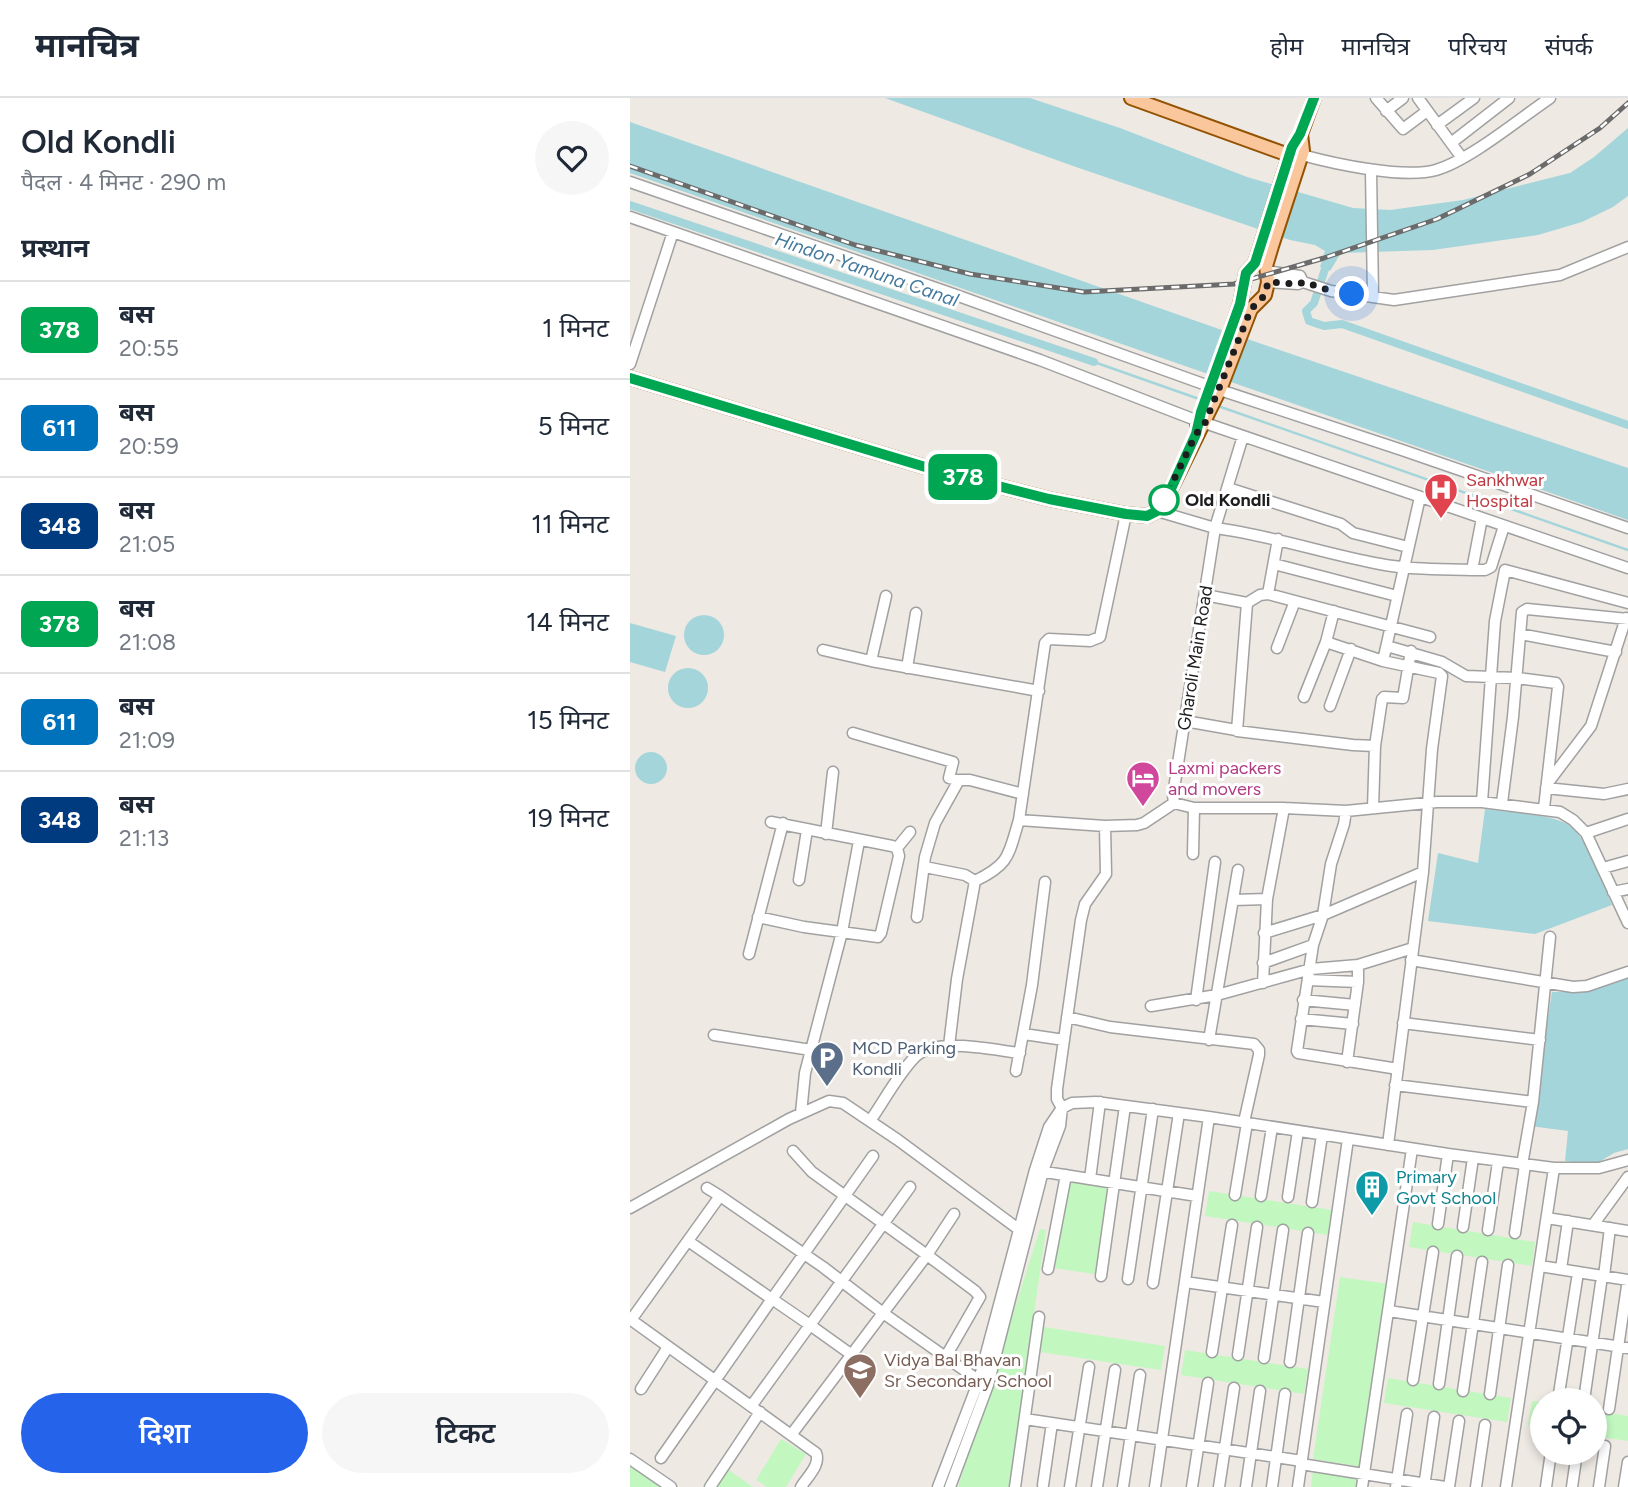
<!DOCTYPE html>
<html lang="hi">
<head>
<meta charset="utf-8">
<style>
  body { margin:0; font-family:Figtree,"Noto Sans Devanagari",sans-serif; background:#f6f6f7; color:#1f2937; height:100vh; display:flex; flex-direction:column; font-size:26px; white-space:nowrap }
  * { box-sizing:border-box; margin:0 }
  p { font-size:23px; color:#747a83 }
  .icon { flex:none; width:38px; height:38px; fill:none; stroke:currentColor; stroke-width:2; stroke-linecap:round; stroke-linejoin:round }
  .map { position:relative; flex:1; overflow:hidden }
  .panel { display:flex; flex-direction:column; background:#fff; width:630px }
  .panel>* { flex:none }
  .badge { padding:0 14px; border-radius:10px; font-size:24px; line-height:46px }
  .controls { position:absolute; left:900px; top:1290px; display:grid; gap:14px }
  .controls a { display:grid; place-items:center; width:77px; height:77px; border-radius:50%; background:#fff; box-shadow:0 4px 10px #0003; font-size:35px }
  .you { position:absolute; width:35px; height:35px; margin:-18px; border:5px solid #fff; border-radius:50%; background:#1a73e8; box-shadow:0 0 0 10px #1a73e833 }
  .map>.badge { position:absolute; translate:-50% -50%; box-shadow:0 0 0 4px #fff }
  h2 { padding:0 21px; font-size:26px; line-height:63px }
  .round { display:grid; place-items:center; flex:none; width:74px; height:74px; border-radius:37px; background:#f6f6f7 }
  .summary { display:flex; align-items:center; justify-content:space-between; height:119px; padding:0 21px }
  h1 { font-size:33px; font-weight:600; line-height:52px }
  .action { display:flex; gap:14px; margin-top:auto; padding:14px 21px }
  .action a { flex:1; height:80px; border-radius:42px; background:#2563eb; color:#fff; font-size:28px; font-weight:600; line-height:80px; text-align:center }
  .action a+a { background:#f6f6f7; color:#1f2937 }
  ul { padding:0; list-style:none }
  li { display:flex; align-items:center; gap:21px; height:98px; padding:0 21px; border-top:2px solid #e0e1e3 }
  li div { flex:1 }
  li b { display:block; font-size:26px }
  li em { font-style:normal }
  li .badge { min-width:77px; font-weight:700; text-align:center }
  header { display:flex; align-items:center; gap:42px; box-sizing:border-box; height:98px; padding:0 35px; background:#fff; border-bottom:2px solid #e0e1e3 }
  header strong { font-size:33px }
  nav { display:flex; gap:38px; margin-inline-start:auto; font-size:24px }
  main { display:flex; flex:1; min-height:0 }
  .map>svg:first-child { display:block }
  .park { fill:#c2f8c0 }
  .water { fill:#a4d5db }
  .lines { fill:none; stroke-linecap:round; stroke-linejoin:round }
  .stream { stroke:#a4d5db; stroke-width:2.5 }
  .canal { stroke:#a4d5db; stroke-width:8 }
  .minor-casing { stroke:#a1a1a1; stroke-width:13 }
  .major-casing { stroke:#945303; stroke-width:16 }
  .minor { stroke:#fff; stroke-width:10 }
  .major { stroke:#fac79c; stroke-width:12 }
  .rail-casing { stroke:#6b6b6b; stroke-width:5 }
  .rail { stroke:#fff; stroke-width:2.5; stroke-dasharray:8; stroke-linecap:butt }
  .line-casing { stroke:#fff; stroke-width:16 }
  .line { stroke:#00a651; stroke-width:10 }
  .walk { stroke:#1d1d1d; stroke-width:7; stroke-dasharray:0 12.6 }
  .stop-dot { fill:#fff; stroke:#00a651; stroke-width:3.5 }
  .labels { text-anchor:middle; stroke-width:6; stroke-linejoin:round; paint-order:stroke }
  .health-label { font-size:18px; fill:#be3a42; stroke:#fff; text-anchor:start }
  .stop-label { font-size:18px; font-weight:bold; fill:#1d1d1d; stroke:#fff; text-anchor:start }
  .street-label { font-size:18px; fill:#1d1d1d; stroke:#fff }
  .hotel-label { font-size:18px; fill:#b23c85; stroke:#fff; text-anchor:start }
  .service-label { font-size:18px; fill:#4e5e75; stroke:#fff; text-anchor:start }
  .culture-label { font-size:18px; fill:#0d838f; stroke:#fff; text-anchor:start }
  .education-label { font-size:18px; fill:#785e54; stroke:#fff; text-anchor:start }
  .water-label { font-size:19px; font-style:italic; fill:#457a9c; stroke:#fff }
</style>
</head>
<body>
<header>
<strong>मानचित्र</strong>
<nav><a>होम</a><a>मानचित्र</a><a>परिचय</a><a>संपर्क</a></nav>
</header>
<main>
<section class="panel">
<div class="summary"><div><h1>Old Kondli</h1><p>पैदल · 4 मिनट · 290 m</p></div><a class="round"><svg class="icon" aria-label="heart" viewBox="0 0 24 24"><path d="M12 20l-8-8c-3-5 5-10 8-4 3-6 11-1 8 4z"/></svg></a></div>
<h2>प्रस्थान</h2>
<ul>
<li><span class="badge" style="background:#00a651;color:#fff">378</span><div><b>बस</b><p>20:55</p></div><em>1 मिनट</em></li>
<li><span class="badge" style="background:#0072bc;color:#fff">611</span><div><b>बस</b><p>20:59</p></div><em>5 मिनट</em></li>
<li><span class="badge" style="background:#003b80;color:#fff">348</span><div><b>बस</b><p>21:05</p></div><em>11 मिनट</em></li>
<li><span class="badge" style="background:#00a651;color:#fff">378</span><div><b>बस</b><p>21:08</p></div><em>14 मिनट</em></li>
<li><span class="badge" style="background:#0072bc;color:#fff">611</span><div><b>बस</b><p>21:09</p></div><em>15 मिनट</em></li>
<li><span class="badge" style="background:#003b80;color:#fff">348</span><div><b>बस</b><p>21:13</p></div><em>19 मिनट</em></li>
</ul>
<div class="action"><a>दिशा</a><a>टिकट</a></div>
</section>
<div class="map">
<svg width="998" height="1389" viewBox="0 0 998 1389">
  <rect width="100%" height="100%" fill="#eee9e3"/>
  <path class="park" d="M 436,1083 L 478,1090 L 465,1176 L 423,1170 Z
    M 579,1093 L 702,1112 L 698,1137 L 575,1118 Z
    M 783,1124 L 905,1144 L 902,1168 L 779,1149 Z
    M 410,1131 L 416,1132 L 379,1389 L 328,1389 Z
    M 710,1179 L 759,1186 L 732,1369 L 683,1361 Z
    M 414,1229 L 535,1248 L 531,1272 L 410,1254 Z
    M 555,1252 L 678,1271 L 674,1296 L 551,1277 Z
    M 758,1280 L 881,1300 L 877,1324 L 754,1305 Z
    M 902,1303 L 912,1304 L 912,1329 L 898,1327 Z
    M 964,1312 L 998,1318 L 998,1343 L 964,1338 Z
    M 151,1341 L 176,1356 L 156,1389 L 137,1389 L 126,1382 Z
    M 0,1364 L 37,1389 L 0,1389 Z
    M 96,1370 L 123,1389 L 83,1389 Z
    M 683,1372 L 729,1380 L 728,1389 L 681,1389 Z"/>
  <path class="water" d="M 255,0 L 400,0 L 490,30 L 617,79 L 723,110 L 760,112 L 833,102 L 940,75 L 964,59 L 998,30 L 998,98 L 983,109 L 952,124 L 908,137 L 803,152 L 711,155 L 700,173 L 690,169 L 695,153 L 685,147 L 660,142 L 443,68 Z
    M 0,24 L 626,244 L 998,370 L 998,422 L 0,75 Z
    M54 537a20 20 0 1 1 40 0a20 20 0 1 1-40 0Z
    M 0,525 L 46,538 L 35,574 L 0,564 Z
    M38 590a20 20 0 1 1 40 0a20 20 0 1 1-40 0Z
    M5 670a16 16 0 1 1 32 0a16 16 0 1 1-32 0Z
    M 855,711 C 875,714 921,716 937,726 C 957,737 973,786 982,807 L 905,836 L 798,823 L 808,755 L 848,765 Z
    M 998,876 L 998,1051 L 984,1055 L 964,1067 L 935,1063 L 938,1033 L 900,1028 L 922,894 L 953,893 Z"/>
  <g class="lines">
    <path class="stream" d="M 464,264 L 572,302
      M 588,308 L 998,452"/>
    <path class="canal" d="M 0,107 L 464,264
      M 695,171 L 684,205 L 676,213 L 679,223 L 694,228 L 712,226 L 998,327"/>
    <g class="minor-casing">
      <path id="minor" d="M 746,0 L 773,31 L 797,13
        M 788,0 L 832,60
        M 756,13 L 773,0
        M 807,27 L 844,0
        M 821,45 L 879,0
        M 672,57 C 705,66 774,81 806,72 C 840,62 889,21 920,0
        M 741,72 L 743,199
        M 0,84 L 323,196 L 590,292 L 772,352 L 998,430
        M 0,119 L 410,262 L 568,323
        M 637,173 L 670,178 L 673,184
        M 638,184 L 668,186 L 673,184 L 701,193 L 764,202 L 930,177 L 998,149
        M 0,266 L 43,134
        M 575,325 L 998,470
        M 613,338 L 585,430 C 641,437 695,456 750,466 C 781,472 811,471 842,472 L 852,420
        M 598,390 L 711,426 L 723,435 L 778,449
        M 527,413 L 585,430 L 543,697 L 544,705 L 564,710 L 654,710 L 716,713 L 807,704 L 852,704 L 930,714 L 943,722 L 956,735 L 998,825
        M 644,466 L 767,498
        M 842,472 L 855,472 L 861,469 L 874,428
        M 638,496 L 648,441
        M 575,497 L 617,505 L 607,633 L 723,647 L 745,648 L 743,710
        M 617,505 L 630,497 L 638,496 L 800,539
        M 890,536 L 986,554
        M 696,544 L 753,563 L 809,575 L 812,578 L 802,651 L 793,774 L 758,1047
        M 757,548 L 812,564 L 836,578 L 887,580 L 926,585 L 928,589 L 914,710
        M 647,550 L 665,503
        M 193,552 L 241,563 L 409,593
        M 241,563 L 256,498
        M 753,563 L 790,399
        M 277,570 L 286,515
        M 674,599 L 696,544 L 704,513
        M 700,608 L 721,551
        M 555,623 L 606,632
        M 223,635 L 323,664 L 319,680 L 329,682
        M 745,648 L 752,601 L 754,599 L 773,600 L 781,553
        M 917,686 L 961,628 L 996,520
        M 916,690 L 974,696 L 998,691
        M 852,704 L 865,523 L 875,472 L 998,505
        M 872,705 L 883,619 L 892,514 L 897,511 L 998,521
        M 716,713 L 714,726 L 701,766 L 693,817 L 683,847 L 667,953 L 668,955 L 768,971
        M 389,722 L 415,545 L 419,541 L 460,543 L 470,539 L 496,416
        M 956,735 L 998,721
        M 196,736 L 203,674
        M 267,750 L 280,734
        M 563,756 L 564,710
        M 295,769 L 335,777 L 345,783 L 327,881 L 319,948
        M 973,770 L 998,763
        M 169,782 L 177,732
        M 345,783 C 380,766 378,758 389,722 L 475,728 L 507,727 L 514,725 L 544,705
        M 983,794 L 998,791
        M 603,802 L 637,801
        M 128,819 L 174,829 L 248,839 L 251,835 L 269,758 L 267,750 L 262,748 L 141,724
        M 287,819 L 295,759 L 305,725 L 329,682 L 340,682 L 393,696
        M 634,835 L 693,817 L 793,774
        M 119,856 L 153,725
        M 781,862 L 943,889 L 957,888 L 998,874
        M 633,865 L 683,847
        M 678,882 L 728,884
        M 633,885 L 637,801 L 654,710
        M 566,902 L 585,764
        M 673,902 L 725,907
        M 521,908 L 587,897 L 681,871 L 728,867 L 783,850
        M 437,919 L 480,929 L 624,946 L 629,952 L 629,957 L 614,1024
        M 671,921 L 723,926
        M 773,925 L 910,942
        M 394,936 L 434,942
        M 84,937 L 181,952
        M 579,942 L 608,772
        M 717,964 L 728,884 L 728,867
        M 386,973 L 402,887 L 415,784
        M 765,987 L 903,1004
        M 171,1015 L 175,975 L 212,834 L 229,743
        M 240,1023 C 254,1003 267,978 284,960 C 305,938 362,952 390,955
        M 163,1053 L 182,1074 L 297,1157 L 324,1116
        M 243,1058 L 142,1201 L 180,1227 L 280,1089
        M 892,1067 L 903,1004 L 920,839
        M 409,1073 L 567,1098
        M 460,1081 L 470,1004
        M 605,1097 L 617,1025
        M 90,1098 L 193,1169 L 253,1215 L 297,1157 L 345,1193 L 350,1199 L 315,1260
        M 631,1098 L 642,1029
        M 658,1099 L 668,1033
        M 682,1104 L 692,1037
        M 0,1110 L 159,1021 L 199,1003 L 213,1005 L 268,1042 L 391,1133
        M 917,1120 L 998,1133
        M 808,1126 L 818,1056
        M 963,1127 L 998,1079
        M 833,1129 L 843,1060
        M 858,1132 L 868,1064
        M 885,1135 L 895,1067
        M 910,1168 L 998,1182
        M 418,1171 L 436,1077
        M 931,1171 L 938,1123
        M 471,1178 L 495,1008
        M 974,1178 L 980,1130
        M 498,1181 L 523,1011
        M 555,1184 L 694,1204
        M 523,1185 L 549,1015
        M 759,1213 L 998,1250
        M 0,1221 L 186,1355 C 191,1367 177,1379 171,1389
        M 1,1222 L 90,1098 L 77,1090
        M 582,1254 L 602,1127
        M 608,1257 L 627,1129
        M 634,1260 L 653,1132
        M 660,1264 L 678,1135
        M 783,1282 L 803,1154
        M 809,1286 L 827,1158
        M 11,1291 L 38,1249
        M 833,1293 L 852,1164
        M 860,1296 L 878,1167
        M 928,1302 L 947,1181
        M 954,1302 L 971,1185
        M 122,1307 L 180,1227 L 222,1257
        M 979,1311 L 997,1188
        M 395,1321 L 672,1363
        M 161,1337 L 253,1215 L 351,1284
        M 31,1360 L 142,1201 L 58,1143
        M 0,1361 L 41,1389
        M 671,1366 L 815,1389
        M 413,1387 L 422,1325
        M 80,1389 L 130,1314
        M 308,1389 L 349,1282 L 405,1072 L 419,1029 L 432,1010 L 442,1005 L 466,1004 L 579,1019 L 818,1056 L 924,1070 L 969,1070 L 998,1062
        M 320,1389 L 358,1287 L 413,1073 L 430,1028 L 432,1010 L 427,1001 L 427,991 L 451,822 L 455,806 L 476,776 L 475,728
        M 385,1389 L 409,1219
        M 440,1389 L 459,1269
        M 467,1389 L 485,1272
        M 493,1389 L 510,1277
        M 525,1389 L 579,1019
        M 562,1389 L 578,1285
        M 589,1389 L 604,1290
        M 616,1389 L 630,1293
        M 642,1389 L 655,1296
        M 668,1389 L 718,1041
        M 732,1389 L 782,1051
        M 766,1389 L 777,1316
        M 794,1389 L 804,1319
        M 819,1389 L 829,1323
        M 846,1389 L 855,1327
        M 876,1389 L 924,1070
        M 916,1389 L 921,1354
        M 942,1389 L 947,1354
        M 969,1389 L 975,1348
        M 994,1389 L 998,1364"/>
    </g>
    <g class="major-casing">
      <path id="major" d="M 501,0 L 664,59
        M 0,280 L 302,371 L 419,401 L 496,416 L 517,418 L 527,413 L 540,393 L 591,289 L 621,211 L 635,197 L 638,184 L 636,168 L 642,148 L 673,53 L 671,36
        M 567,329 L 610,206 L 616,175 L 625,165 L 662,49 L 671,36 L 684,0"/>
    </g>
    <use href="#minor" class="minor"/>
    <use href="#major" class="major"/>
    <g class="rail-casing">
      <path id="rail" d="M 0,68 L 225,147 L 340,176 L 454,194 L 604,186 L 694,160 L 807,121 L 900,76 L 970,30 L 998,5"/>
    </g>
    <use href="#rail" class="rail"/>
  </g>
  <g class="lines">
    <g class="line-casing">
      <path id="line" d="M 0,280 L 302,371 L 419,401 L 496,416 L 517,418 L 527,413 L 540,393 L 566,336 L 571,314 L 610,206 L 616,175 L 625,165 L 662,49 L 670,36 L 684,0"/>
    </g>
    <use href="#line" class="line"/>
    <path class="walk" d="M 534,402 L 566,336 L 575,325 L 621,211 L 635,197 L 638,184 L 668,186 L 674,184 L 701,193 L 722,196"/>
  </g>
  <defs>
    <g id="hospital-pin" transform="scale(1.75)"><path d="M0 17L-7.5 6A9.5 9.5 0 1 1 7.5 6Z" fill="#e0444e" stroke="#fff"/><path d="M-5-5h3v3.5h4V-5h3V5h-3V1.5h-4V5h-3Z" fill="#fff"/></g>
    <g id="hotel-pin" transform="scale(1.75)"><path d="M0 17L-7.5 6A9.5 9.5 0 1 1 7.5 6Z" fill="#d1479c" stroke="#fff"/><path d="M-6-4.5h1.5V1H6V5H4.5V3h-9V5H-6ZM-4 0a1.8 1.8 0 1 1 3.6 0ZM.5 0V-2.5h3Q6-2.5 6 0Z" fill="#fff"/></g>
    <g id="parking-pin" transform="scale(1.75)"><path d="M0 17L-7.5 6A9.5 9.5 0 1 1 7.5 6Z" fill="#5c6f8a" stroke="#fff"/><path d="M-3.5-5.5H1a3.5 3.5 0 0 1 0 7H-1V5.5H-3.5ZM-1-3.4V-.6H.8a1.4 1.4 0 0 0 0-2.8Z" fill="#fff"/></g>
    <g id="building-pin" transform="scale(1.75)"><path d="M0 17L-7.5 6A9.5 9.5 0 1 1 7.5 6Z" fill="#0f9aa8" stroke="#fff"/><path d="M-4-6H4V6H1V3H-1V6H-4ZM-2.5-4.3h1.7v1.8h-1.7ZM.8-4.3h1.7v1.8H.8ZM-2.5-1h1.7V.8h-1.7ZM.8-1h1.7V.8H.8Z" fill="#fff"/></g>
    <g id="school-pin" transform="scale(1.75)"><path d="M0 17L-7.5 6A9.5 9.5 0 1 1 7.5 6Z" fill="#8d6e63" stroke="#fff"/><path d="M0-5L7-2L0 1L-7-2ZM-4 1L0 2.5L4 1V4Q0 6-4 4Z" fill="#fff"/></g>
  </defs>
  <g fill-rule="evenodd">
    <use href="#hospital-pin" x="811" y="392"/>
    <use href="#hotel-pin" x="513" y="680"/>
    <use href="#parking-pin" x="197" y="960"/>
    <use href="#building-pin" x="742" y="1089"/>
    <use href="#school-pin" x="230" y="1272"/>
  </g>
  <circle class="stop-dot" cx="534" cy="402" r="14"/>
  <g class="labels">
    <g class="health-label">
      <text x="836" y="388">Sankhwar<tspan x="836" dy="21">Hospital</tspan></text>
    </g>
    <g class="stop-label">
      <text x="555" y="408">Old Kondli</text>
    </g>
    <g class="street-label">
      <text transform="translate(565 560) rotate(-81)" y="6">Gharoli Main Road</text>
    </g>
    <g class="hotel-label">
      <text x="538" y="676">Laxmi packers<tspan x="538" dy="21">and movers</tspan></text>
    </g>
    <g class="service-label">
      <text x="222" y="956">MCD Parking<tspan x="222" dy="21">Kondli</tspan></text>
    </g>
    <g class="culture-label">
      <text x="766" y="1085">Primary<tspan x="766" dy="21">Govt School</tspan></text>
    </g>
    <g class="education-label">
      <text x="254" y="1268">Vidya Bal Bhavan<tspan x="254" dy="21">Sr Secondary School</tspan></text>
    </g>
    <g class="water-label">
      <text transform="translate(237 171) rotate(19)" y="7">Hindon Yamuna Canal</text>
    </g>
  </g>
</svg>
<div class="controls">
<a><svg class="icon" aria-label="locate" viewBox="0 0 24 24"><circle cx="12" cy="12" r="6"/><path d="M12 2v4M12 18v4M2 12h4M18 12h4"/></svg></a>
</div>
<div class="you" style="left:722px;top:196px"></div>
<b class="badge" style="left:333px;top:379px;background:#00a651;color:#fff">378</b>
</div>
</main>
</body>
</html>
